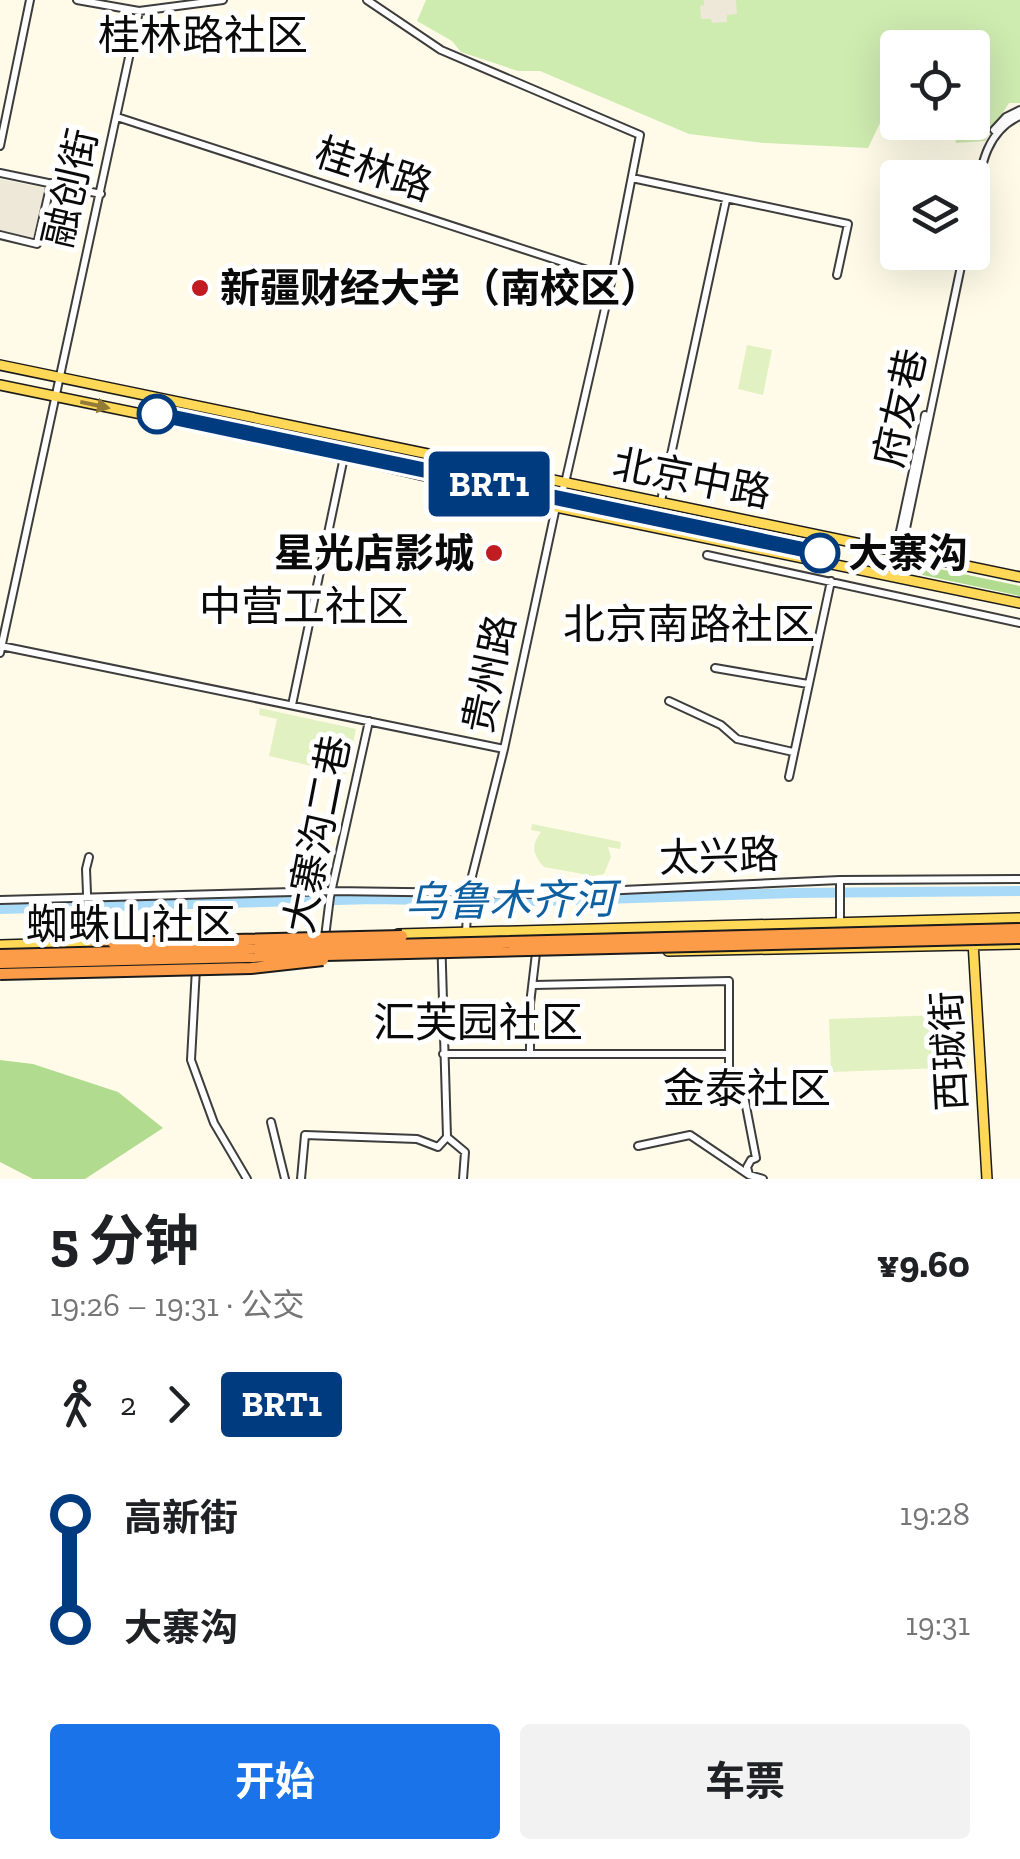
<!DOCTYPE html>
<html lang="zh">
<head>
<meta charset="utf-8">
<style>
  body { margin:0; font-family:"Zilla Slab","Noto Sans SC",serif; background:#f2f2f2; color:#202124; height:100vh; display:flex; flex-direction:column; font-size:38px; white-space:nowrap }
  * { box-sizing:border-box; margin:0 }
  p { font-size:32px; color:#757577 }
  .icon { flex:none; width:55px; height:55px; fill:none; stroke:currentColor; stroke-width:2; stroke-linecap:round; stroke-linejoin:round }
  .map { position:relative; height:1179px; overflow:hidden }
  .sheet { display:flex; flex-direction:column; background:#fff; flex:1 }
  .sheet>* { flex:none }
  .badge { padding:0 20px; border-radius:8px; font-size:35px; line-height:65px }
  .controls { position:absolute; left:880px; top:30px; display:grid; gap:20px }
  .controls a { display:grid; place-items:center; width:110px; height:110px; border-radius:10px; background:#fff; box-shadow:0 10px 40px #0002; font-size:50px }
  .map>.badge { position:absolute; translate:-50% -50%; box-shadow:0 0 0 5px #fff }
  .legs { display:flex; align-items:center; gap:15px; height:110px; padding:0 50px; font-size:32px }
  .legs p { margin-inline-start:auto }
  .headline { display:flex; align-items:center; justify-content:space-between; height:170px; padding:0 50px }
  h1 { font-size:55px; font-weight:700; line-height:75px }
  .primary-button { display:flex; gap:20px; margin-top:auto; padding:20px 50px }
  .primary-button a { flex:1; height:115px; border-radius:10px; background:#1a73e8; color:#fff; font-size:40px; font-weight:700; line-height:115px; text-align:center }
  .primary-button a+a { background:#f2f2f2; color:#202124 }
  ul { padding:0 50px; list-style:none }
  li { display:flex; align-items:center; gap:35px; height:110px; font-size:38px }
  li i { display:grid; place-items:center; width:15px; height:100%; margin:0 12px; background:currentColor }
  li i::after { content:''; width:25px; height:25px; margin:-12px; border:8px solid; border-radius:50%; background:#fff }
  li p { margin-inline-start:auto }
  li:first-child i { background:linear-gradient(#0000 50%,currentColor 0) }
  li:last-child i { background:linear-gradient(currentColor 50%,#0000 0) }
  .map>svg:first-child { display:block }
  .green { fill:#ceebb0 }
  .forest { fill:#b1dc8f }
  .pitch { fill:#e1f1c2 }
  .plaza { fill:#eee8d8 }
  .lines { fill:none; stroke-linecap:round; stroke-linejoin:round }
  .river { stroke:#a9dbf9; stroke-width:10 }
  .minor-casing { stroke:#3d3d3d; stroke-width:10 }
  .major-casing { stroke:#1b1b1b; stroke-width:12 }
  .highway-casing { stroke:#1b1b1b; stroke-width:14 }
  .minor { stroke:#fff; stroke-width:6 }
  .major { stroke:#ffd858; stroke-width:9 }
  .highway { stroke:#fd9c48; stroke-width:10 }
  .highway-bridge-casing { stroke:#1b1b1b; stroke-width:14; stroke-linecap:butt }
  .highway-bridge { stroke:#fd9c48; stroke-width:10 }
  .oneway { fill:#917b35 }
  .line-1-casing { stroke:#fff; stroke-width:22 }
  .line-1 { stroke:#003b80; stroke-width:15 }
  .poi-dot { fill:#c11c22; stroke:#fff; stroke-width:4 }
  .stop-1-dot { fill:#fff; stroke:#003b80; stroke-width:5 }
  .labels { text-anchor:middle; stroke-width:10; stroke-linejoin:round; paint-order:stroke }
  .street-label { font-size:40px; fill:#0a0a0a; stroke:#fff }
  .poi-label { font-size:40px; font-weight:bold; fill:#0a0a0a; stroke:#fff; text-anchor:start }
  .stop-label { font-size:40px; font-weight:bold; fill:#0a0a0a; stroke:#fff; text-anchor:start }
  .neighbourhood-label { font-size:42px; fill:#0a0a0a; stroke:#fff }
  .water-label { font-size:42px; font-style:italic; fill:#0e60a1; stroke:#fff }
</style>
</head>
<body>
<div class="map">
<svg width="1020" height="1179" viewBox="0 0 1020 1179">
  <rect width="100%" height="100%" fill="#fffbe8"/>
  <path class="green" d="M 426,0 L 1020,0 L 1020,103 L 1009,103 L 985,141 L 956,143 L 953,123 L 972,122 L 972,48 L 898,48 L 897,114 L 880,123 L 868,148 L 765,143 L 689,134 L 540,71 L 518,71 L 461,52 L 452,41 L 417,21 Z"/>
  <path class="forest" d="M 901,561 L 1020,586 L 1020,596 L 899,570 Z
    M 0,1060 L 33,1064 L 118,1092 L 163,1128 L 85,1179 L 33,1179 L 0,1162 Z"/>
  <path class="pitch" d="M 747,345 L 772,350 L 763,395 L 738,389 Z
    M 260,708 L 356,729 L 346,774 L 269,756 L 277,719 L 259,715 Z
    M 532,824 L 621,842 L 620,849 L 608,847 L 611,857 L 604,874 L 593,876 L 544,867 C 532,854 531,845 541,832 L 531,830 Z
    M 940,1015 L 942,1068 L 831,1072 L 829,1019 Z"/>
  <path class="plaza" d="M 704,0 L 736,0 L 737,14 L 727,15 L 727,22 L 712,23 L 711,19 L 701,19 L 700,6 L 704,5 Z
    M 0,179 L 45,188 L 33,239 L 0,231 Z"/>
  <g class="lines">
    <path class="river" d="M 0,909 L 375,899 L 505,902 L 795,893 L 1020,891"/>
    <g class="minor-casing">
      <path id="minor" d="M 77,0 L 139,11 L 223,0
        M 367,0 L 441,50 L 640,135 L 612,278 L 565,483 L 556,507 L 504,749 L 468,892 L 466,933
        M 117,117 L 612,278
        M 994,130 L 1006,117 L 1020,110
        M 0,146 L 30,0
        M 0,173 L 101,194
        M 632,178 L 848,224 L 837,275
        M 972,214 C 980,178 981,133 1020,116
        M 0,235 L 37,244 L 51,183
        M 661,501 L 726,200
        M 896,550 L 925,415
        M 707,555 L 1020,623
        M 892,576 L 900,557 L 964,252
        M 1,646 L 504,749
        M 0,653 L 139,11
        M 715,668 L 808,684
        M 669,701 L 721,725 L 737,739 L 793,752
        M 292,705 L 344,457
        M 789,777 L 831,581
        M 89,857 L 86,869 L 89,942
        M 0,900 L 332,891 L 536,894 L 840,880 L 1020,879
        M 840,922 L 840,880
        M 441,933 L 447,1137 L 465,1152 L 463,1179
        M 325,937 L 330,897 L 369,721
        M 196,968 L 191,1060 L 214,1123 L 247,1179
        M 534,985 L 729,981 L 729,1073 L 745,1101 L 756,1158 L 751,1160 L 747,1167 L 749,1175
        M 443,1054 L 728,1054
        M 530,1054 L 530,1004 L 536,953
        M 271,1122 L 285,1179
        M 638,1146 L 690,1135 L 749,1175 L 763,1179
        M 301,1179 L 305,1135 L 417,1139 L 438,1147 L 447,1137"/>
    </g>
    <g class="major-casing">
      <path id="major" d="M 0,365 L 1020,577
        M 0,385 L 311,449 L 556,507 L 1020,603
        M 398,934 L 1020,918
        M 973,942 L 987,1179
        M 0,945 L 102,942
        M 668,951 L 1020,944
        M 218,964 L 268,962
        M 0,969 L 193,965"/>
    </g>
    <g class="highway-casing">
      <path id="highway" d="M 95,942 L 113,943"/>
    </g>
    <use href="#minor" class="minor"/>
    <use href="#major" class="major"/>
    <use href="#highway" class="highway"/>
    <g class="highway-bridge-casing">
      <path id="highway-bridge" d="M 113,943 L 402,936
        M 0,955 L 1020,929
        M 0,963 L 1020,938
        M 0,974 L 251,968 L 323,960"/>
    </g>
    <use href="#highway-bridge" class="highway-bridge"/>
  </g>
  <defs><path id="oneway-solid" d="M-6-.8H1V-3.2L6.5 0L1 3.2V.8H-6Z" transform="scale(2.5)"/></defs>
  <use class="oneway" href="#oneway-solid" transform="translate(95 405) rotate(12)"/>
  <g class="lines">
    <g class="line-1-casing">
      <path id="line-1" d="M 157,414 L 820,553"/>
    </g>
    <use href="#line-1" class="line-1"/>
  </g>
  <g class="poi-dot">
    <circle cx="200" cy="288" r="10"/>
    <circle cx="494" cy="553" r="10"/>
  </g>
  <g class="stop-1-dot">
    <circle cx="157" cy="414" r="18"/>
    <circle cx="820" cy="553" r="18"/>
  </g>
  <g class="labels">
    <g class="street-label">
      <text transform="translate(374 169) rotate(18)" y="14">桂林路</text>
      <text transform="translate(70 188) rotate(-77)" y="14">融创街</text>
      <text transform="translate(900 408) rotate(-78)" y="14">府友巷</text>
      <text transform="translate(692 478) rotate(11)" y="14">北京中路</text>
      <text transform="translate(489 674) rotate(-78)" y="14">贵州路</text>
      <text transform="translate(317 834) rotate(-79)" y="14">大寨沟二巷</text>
      <text transform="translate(719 856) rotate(-2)" y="14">太兴路</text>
      <text transform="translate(949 1051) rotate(-93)" y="14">西珹街</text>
    </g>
    <g class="poi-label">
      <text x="220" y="302">新疆财经大学（南校区）</text>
      <text x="474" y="567" text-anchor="end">星光店影城</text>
    </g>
    <g class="stop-label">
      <text x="848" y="567">大寨沟</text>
    </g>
    <g class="neighbourhood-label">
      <text x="203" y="50">桂林路社区</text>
      <text x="304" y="621">中营工社区</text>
      <text x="689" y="639">北京南路社区</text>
      <text x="131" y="939">蜘蛛山社区</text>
      <text x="478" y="1037">汇芙园社区</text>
      <text x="747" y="1103">金泰社区</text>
    </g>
    <g class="water-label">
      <text transform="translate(510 900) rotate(-1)" y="15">乌鲁木齐河</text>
    </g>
  </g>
</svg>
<div class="controls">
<a><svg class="icon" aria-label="locate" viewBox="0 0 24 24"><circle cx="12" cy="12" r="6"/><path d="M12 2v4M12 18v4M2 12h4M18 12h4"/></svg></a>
<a><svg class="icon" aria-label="layers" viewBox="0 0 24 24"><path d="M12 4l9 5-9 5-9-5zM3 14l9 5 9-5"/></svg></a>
</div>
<b class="badge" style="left:489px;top:484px;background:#003b80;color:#fff">BRT1</b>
</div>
<section class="sheet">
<div class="headline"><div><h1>5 分钟</h1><p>19:26 – 19:31 · 公交</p></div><b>¥9.60</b></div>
<div class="legs"><svg class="icon" aria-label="walk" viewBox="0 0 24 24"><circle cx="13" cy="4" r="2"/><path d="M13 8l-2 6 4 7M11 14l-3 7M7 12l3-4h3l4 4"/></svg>2<svg class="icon" aria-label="forward" viewBox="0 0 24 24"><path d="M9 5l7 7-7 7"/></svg><b class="badge" style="background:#003b80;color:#fff">BRT1</b></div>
<ul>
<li><i style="color:#003b80"></i><b>高新街</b><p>19:28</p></li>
<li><i style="color:#003b80"></i><b>大寨沟</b><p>19:31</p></li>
</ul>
<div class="primary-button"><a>开始</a><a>车票</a></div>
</section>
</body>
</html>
